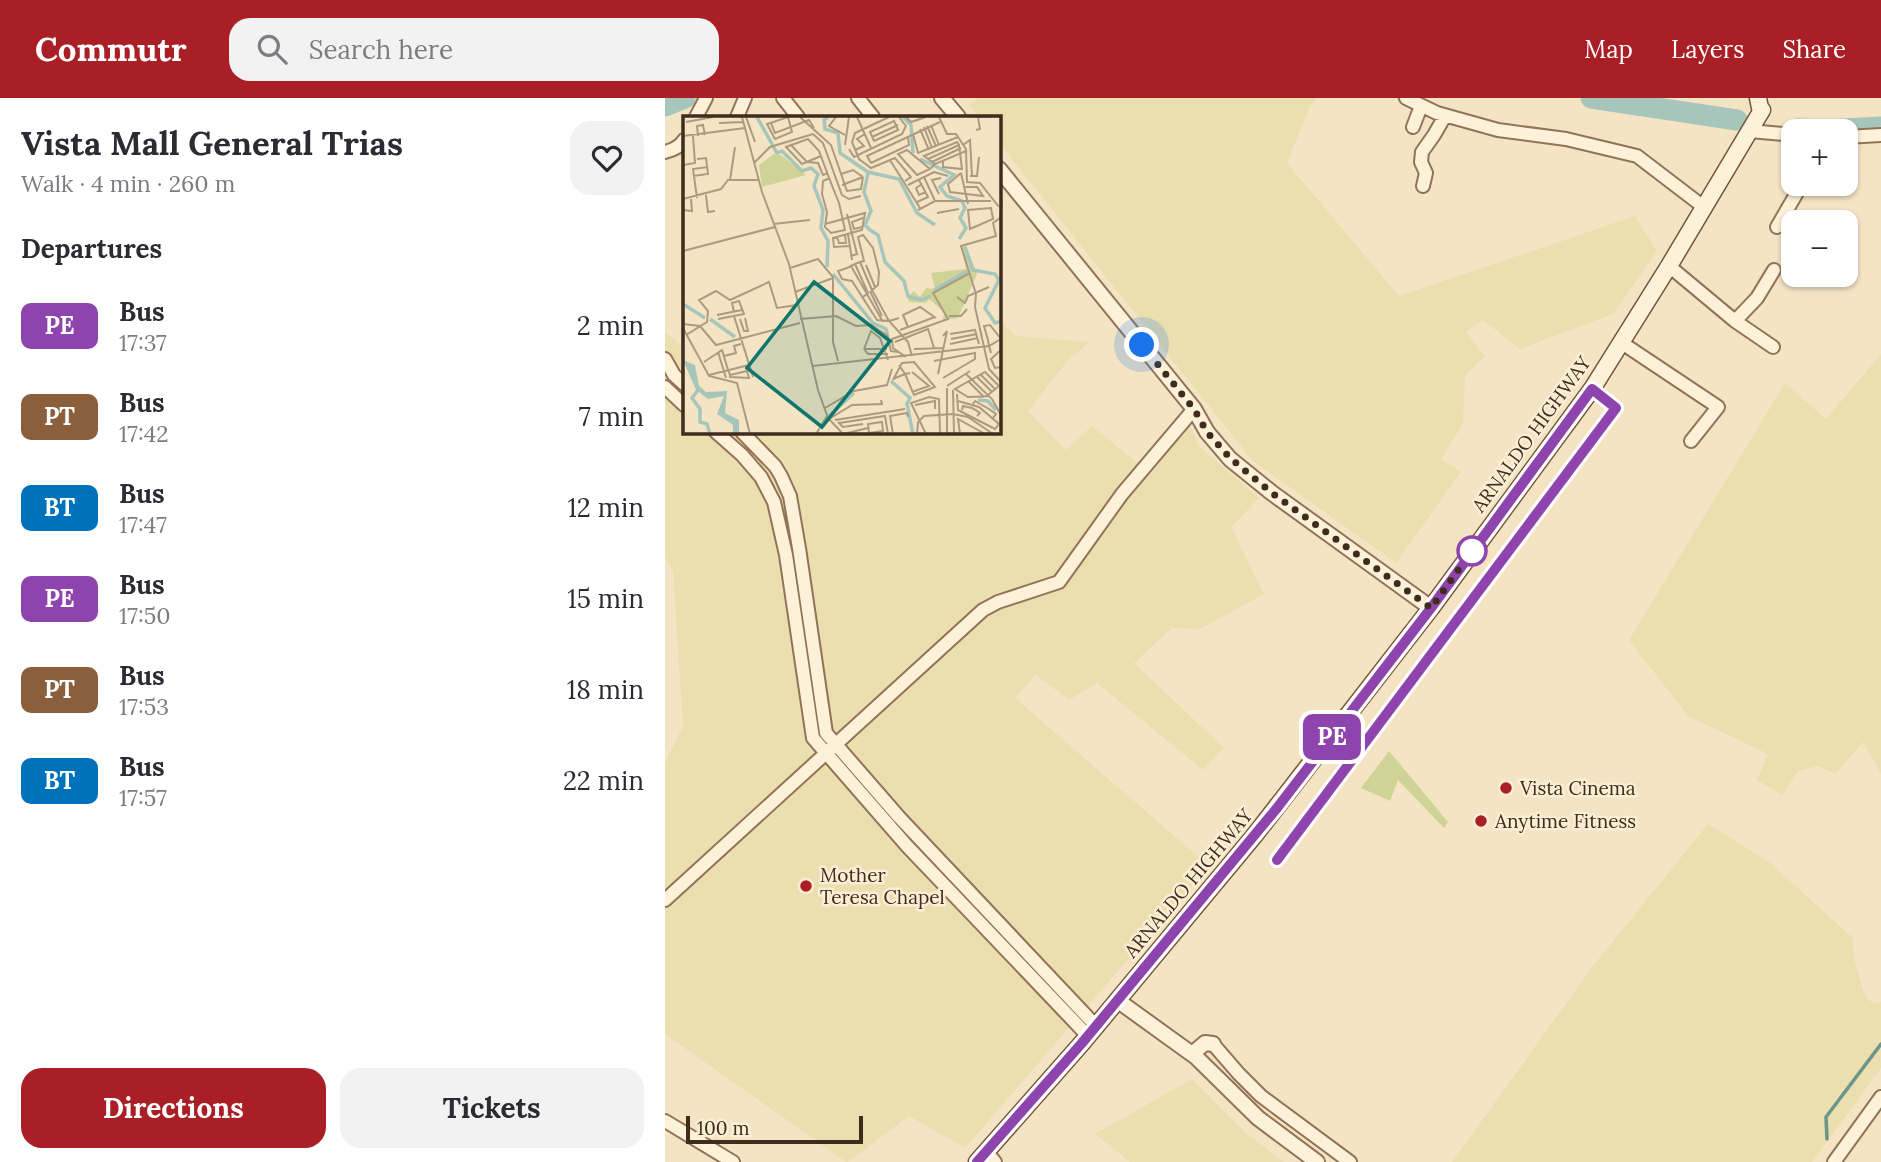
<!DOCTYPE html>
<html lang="en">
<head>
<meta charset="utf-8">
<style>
  body { margin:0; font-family:Lora,serif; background:#f2f2f3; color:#2b2b33; height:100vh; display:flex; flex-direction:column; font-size:26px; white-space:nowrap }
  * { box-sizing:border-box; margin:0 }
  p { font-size:23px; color:#7c7c81 }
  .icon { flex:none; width:38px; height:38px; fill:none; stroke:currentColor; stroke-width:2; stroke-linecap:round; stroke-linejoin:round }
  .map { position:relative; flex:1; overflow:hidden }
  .drawer { display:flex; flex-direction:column; background:#fff; width:665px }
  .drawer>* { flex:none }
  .badge { padding:0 14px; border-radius:10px; font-size:24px; line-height:46px }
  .controls { position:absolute; left:1116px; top:21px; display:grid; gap:14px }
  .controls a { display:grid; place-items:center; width:77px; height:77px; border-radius:14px; background:#fff; box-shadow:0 2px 5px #0004; font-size:35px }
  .scale { position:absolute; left:21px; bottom:18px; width:177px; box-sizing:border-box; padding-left:7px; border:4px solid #402c1d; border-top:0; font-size:19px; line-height:24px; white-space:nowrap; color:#402c1d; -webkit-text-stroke:5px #faeed5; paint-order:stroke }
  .you { position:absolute; width:35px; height:35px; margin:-18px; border:5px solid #fff; border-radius:50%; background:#1a73e8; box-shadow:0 0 0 10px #1a73e833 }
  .map>.badge { position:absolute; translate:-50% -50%; box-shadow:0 0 0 4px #fff }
  h2 { padding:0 21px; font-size:26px; line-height:63px }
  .round { display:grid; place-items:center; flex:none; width:74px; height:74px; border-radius:21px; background:#f2f2f3 }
  .overview { display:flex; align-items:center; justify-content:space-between; height:119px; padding:0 21px }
  h1 { font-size:33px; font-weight:700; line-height:52px }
  .cta { display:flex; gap:14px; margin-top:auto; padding:14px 21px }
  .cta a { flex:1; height:80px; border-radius:21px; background:#a91f25; color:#fff; font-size:28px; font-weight:700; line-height:80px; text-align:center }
  .cta a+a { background:#f2f2f3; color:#2b2b33 }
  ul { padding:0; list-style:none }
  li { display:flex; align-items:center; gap:21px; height:91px; padding:0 21px }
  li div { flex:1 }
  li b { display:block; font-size:26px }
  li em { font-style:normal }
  li .badge { min-width:77px; font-weight:700; text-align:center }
  header { display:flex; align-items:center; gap:42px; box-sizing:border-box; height:98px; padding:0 35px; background:#a91f25; color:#fff }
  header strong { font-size:33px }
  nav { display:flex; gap:38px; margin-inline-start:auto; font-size:24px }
  .search { width:490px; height:63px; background:#f2f2f3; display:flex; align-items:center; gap:18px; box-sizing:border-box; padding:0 24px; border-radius:21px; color:#7c7c81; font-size:26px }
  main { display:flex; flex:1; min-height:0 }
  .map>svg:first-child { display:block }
  .farmland { fill:#ebdfb0 }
  .green { fill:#cfd496 }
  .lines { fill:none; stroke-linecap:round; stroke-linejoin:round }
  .stream { stroke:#6b968a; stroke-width:3.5 }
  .river { stroke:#a6c6bc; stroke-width:21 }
  .minor-casing { stroke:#917457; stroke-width:16 }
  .tertiary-casing { stroke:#917457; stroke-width:18 }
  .secondary-casing { stroke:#73553a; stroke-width:19 }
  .minor { stroke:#fdf1d9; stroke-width:12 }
  .tertiary { stroke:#fdf1d9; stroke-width:14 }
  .secondary { stroke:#fdf1d9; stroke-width:16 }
  .line-casing { stroke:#fff; stroke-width:16 }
  .line { stroke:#8e44ad; stroke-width:10 }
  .walk { stroke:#402c1d; stroke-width:7; stroke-dasharray:0 12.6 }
  .stop-dot { fill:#fff; stroke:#8e44ad; stroke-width:3.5 }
  .poi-dot { fill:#a91f25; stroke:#faeed5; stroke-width:2.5 }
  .labels { text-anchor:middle; stroke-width:5; stroke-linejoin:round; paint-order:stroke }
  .street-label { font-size:19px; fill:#402c1d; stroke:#faeed5 }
  .poi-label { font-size:19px; fill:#402c1d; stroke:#faeed5; text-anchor:start }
  .inset-river { fill:none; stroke:#a6c6bc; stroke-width:3.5 }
  .inset-road { fill:none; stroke:#ac9a81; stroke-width:2 }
  .view { fill:#0f766e; fill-opacity:0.15; stroke:#0f766e; stroke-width:3.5 }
  .inset-edge { fill:none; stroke:#402c1d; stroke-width:3.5 }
</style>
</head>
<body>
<header>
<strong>Commutr</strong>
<div class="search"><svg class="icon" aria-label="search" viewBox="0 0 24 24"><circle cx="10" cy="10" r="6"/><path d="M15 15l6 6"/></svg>Search here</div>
<nav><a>Map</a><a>Layers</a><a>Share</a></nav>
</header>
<main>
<section class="drawer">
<div class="overview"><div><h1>Vista Mall General Trias</h1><p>Walk · 4 min · 260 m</p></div><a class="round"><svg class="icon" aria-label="heart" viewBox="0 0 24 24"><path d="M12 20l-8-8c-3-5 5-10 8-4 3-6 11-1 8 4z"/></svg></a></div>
<h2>Departures</h2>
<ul>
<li><span class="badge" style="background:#8e44ad;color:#fff">PE</span><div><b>Bus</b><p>17:37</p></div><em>2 min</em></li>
<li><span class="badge" style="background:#8b5e3c;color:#fff">PT</span><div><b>Bus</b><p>17:42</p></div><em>7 min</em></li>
<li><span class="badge" style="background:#0072bc;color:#fff">BT</span><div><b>Bus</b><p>17:47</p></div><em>12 min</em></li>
<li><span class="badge" style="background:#8e44ad;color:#fff">PE</span><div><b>Bus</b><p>17:50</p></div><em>15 min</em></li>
<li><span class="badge" style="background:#8b5e3c;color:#fff">PT</span><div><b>Bus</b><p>17:53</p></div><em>18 min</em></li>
<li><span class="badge" style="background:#0072bc;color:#fff">BT</span><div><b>Bus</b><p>17:57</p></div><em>22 min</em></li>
</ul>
<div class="cta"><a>Directions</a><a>Tickets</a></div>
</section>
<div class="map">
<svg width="1216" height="1064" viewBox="0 0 1216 1064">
  <rect width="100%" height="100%" fill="#f4e4c4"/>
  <path class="farmland" d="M 312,0 L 652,0 L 645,8 L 622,65 L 734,198 L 970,118 L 992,153 L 948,216 L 855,251 L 818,222 L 801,234 L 820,258 L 800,278 L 798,326 L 776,361 L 796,374 L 731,465 L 588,363 L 334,45 L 334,19 L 314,19 L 304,7 Z
    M 334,222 L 351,238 L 425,244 L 404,261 L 363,313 L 401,352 L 427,328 L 486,376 L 524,326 L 535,349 L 594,400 L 566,429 L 599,496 L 535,531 L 507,530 L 469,565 L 559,650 L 538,672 L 432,585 L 404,602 L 371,577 L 350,600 L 544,768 L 300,1050 L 244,1018 L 183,1064 L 181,1064 L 0,936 L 0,665 L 18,628 L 8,473 L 0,459 L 0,234 L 19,249 L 19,334 L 334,334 Z
    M 1216,256 L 1216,676 L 1198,644 L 1170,676 L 1153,668 L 1133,673 L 1117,697 L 1092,682 L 1103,656 L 1023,618 L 964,542 L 1120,285 L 1161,321 Z
    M 1043,726 L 1104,764 L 1188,840 L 1189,861 L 1200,898 L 1209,906 L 1216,904 L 1216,970 L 1147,1064 L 787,1064 L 928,868 Z
    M 527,981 L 581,1035 L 619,1064 L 465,1064 L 430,1036 Z"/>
  <path class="green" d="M 724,653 L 783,724 L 779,730 L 733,682 L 725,703 L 696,690 Z"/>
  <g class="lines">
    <path class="stream" d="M 1162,1041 L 1161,1019 L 1216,946"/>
    <path class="river" d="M 926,0 L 1072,22
      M 0,8 L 20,0
      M 1132,31 L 1162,32 L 1216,29"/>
    <g class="minor-casing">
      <path id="minor" d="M 118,0 L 133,19
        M 193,0 L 208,19
        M 741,0 L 772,15 L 833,32 L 901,41 L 972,58 L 1040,110
        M 31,19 L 41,0
        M 72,19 L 80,0
        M 748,29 L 756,8
        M 1085,33 L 1129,37
        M 1181,39 L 1216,37
        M 0,54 C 8,52 15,49 19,42
        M 758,88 L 761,75 L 756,64 L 757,54 L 769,37 L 780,18
        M 1112,129 L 1137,86
        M 1004,168 L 1070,223 L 1108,249
        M 1070,223 L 1092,200 L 1109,172
        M 957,245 L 1053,309 L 1026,343
        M 0,261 L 9,277 L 19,286
        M 0,289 L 19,307
        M 51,334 L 77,357 L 96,379 L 109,404 L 121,457 L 148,640 L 242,748 L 423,938
        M 77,334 L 110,368 L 116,378 L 125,398 L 134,450 L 161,635 L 234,719 L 431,928
        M 0,802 L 318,512 L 333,504 L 394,484 L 457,396 L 529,311
        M 548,946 L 574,976 L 596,998 L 685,1064
        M 0,1023 L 68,1064
        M 321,1053 L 330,1064
        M 1169,1064 L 1216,999"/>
    </g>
    <g class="tertiary-casing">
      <path id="tertiary" d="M 277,0 L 293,19
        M 334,71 L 529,311 L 542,334 L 565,361 L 607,395 L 766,510
        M 452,902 L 531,959 L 593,1020 L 652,1064
        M 527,956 L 540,945 L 548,946"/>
    </g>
    <g class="secondary-casing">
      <path id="secondary" d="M 312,1064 L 417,945 L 589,738 L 766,510 L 927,291 L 1004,168 L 1097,12 L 1095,10 L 1093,0"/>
    </g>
    <use href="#minor" class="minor"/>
    <use href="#tertiary" class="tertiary"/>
    <use href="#secondary" class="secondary"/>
  </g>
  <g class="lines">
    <g class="line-casing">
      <path id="line" d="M 312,1064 L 417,945 L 612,710 L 766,510 L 927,291 L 951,310 L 612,762"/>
    </g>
    <use href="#line" class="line"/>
    <path class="walk" d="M 477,247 L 529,311 L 542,334 L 565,360 L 607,395 L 766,510 L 807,453"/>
  </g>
  <circle class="stop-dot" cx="807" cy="453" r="14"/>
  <g class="poi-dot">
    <circle cx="841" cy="690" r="7"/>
    <circle cx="816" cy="723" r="7"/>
    <circle cx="141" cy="788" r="7"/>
  </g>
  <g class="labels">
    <g class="street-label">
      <text transform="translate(866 336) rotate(-54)" y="7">ARNALDO HIGHWAY</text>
      <text transform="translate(523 785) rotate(-50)" y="7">ARNALDO HIGHWAY</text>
    </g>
    <g class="poi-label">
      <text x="855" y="697">Vista Cinema</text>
      <text x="830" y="730">Anytime Fitness</text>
      <text x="155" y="784">Mother<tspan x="155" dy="22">Teresa Chapel</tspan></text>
    </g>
  </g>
  <g transform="translate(18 18)">
    <rect width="318" height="318" fill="#f4e4c4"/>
    <path d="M 91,38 L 98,39 L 123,59 L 79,71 L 76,49 ZM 283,130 L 294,158 L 275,202 L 259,205 L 262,197 L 246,183 L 243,187 L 226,186 L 224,181 L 231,175 L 237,181 L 243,172 L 252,173 L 248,157 L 283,153 L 278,131 Z" fill="#cfd496"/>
    <path d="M 0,244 L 12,249 L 16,270 L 23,276 L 44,275 L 42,297 L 56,304 L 56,318 L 50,318 L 50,309 L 34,298 L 41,280 L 25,283 L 13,274 Z" fill="#a6c6bc"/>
    <path class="inset-river" d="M 74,1 L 94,37 L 99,35 L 119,55 L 128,52 L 135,58 L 131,70 L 140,94 L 138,112 L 145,125 L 144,151M 145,1 L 141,4 L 142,13 L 155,17 L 157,37 L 185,56 L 216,63 L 234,97 L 252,109M 220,1 L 228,9 L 230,37M 237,43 L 271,59 L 257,71 L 264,80 L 279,85 L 282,92 L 277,102 L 283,112 L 276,123M 185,57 L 181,76 L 188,95 L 182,109 L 187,114M 187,114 L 195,119 L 202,146 L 221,165 L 225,180 L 238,184 L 248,180M 282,131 L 290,154 L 312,158 L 316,164 L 302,192 L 312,207 L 319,205M 150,158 L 190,207 L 203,213 L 206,226M 251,174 L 285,155M 0,188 L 22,202M 27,203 L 52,221M 208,265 L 227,282 L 224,288 L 230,318M 15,274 L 9,282 L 17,293 L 17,306 L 24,308 L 27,318M 295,284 L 305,285 L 313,294M 146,300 L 171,277"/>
    <path class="inset-road" d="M 59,1 L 79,76 L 106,148 L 135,274 L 145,302 L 160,318M 63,1 L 72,26M 105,1 L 109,16 L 92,23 L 84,8 ZM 117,1 L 148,29 L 164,75 L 178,73 L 180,61M 153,1 L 146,10 L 162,19M 174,1 L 188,32M 206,1 L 172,17 L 169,26 L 176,43 L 188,52 L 212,42 L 228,61 L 222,65M 223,1 L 228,6 L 243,1M 256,1 L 264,18 L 273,18 L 283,33 L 284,66 L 297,67 L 316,91M 211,5 L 215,14 L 191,25 L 187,16 ZM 3,6 L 30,1M 36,7 L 60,6M 88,7 L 92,17 L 126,4 L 131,12M 248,9 L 256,29M 244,10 L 253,30M 241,11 L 249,32M 237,13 L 246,34M 293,14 L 297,13 L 295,1 L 308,1M 230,18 L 235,37 L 275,21M 0,20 L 62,12M 15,20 L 14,10 L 20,9 L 22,19M 189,21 L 215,9M 107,28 L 124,46 L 135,47 L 140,59 L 145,57M 162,29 L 166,1M 280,29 L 287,24 L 289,60M 166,33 L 171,41 L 219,18 L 223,10 L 216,1M 172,34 L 181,30 L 174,23 L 182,18M 138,40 L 119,48 L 103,31 L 125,23 L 136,35 L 148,67 L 156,87 L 162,114 L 148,117 L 142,111 L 144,96 L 139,78 L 140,65 L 147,62M 245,43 L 276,29 L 279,53 L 260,51 L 260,45M 207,44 L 237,92M 249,46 L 278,32M 71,47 L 87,31 L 130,18 L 140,27 L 159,79 L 166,83 L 178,80M 188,47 L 184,40 L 257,6M 188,47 L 226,29 L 225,21M 252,48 L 241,40 L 274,26 L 276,29M 0,49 L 12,47 L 10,20M 247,53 L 224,34 L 215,38 L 234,59 L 247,53 L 252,48 L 283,35M 278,57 L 265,68 L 267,76 L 300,80 L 294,71 L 282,71M 278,57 L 285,88M 158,58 L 170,54 L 180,61M 10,60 L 25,58 L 23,42 L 14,43M 287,60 L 294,60 L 296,41M 241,61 L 252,85M 47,64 L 52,31M 239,68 L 233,72 L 236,79 L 243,76M 159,69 L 180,61M 225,69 L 251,56 L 265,60M 256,78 L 249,64 L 258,62M 23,79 L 25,96 L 32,95M 14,82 L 10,53 L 25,51M 0,83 L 38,73 L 45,64 L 76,64M 234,86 L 245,81 L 236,64M 319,87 L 317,102 L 310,107 L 313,120 L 278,130 L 293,178 L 292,191 L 306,253 L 319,267M 308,92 L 310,103 L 287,113 L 285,94 ZM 0,94 L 9,95 L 8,83M 235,94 L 252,85 L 308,85M 254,97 L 276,93M 164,98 L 174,138 L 168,140M 90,108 L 127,104M 142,108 L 182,97 L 179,114 L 150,122 L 151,131 L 166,130M 179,111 L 171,113 L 169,106 L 180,102M 165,118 L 169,144M 154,121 L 156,127 L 163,127 L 162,119M 0,135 L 92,111M 177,146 L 189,174 L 195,169 L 196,156 L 190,132 L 180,119 L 175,121 L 181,145 L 177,146 L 172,148 L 164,152 L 155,155 L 159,163 L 169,165 L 194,204 L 206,205 L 189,174M 172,148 L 185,177 L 180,181M 183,149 L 192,171M 168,150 L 200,206M 107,152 L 135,143 L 150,161 L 150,226 L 155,245M 187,175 L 199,200M 112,176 L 150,162M 274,181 L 282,187 L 285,180 L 306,171M 34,199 L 59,194M 51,200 L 70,261M 266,200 L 278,200 L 284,193M 216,202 L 206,205 L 225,226 L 229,240M 35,203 L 61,198 L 56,185 L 49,187 L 51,196M 57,203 L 61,215 L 65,215 L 62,202M 117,203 L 153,200 L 173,210 L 188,209 L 204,219 L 208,235 L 215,236M 0,208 L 17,210 L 33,229 L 117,207M 225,211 L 220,199 L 237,191 L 253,202M 0,212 L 26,260 L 54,267 L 67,318M 217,214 L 252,201M 267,218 L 292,214 L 296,228M 3,219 L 24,206 L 25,195 L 16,184 L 33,175 L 47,184 L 86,166 L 94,192 L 114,189M 268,223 L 294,218M 212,226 L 245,213 L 251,232M 267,228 L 295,222M 181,233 L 188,215 L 197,222 L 205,244M 181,233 L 185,238 L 205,238M 182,233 L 204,233M 231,233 L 261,232M 319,233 L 308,243 L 312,252 L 319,251M 35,236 L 43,262M 41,240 L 53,237 L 51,230 L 58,228M 223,241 L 210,232 L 209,223 L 265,203 L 250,177 L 287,157M 251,245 L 292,237 L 292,243 L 260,262M 21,246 L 39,234 L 45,254 L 47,259 L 47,261 L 66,262 L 64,255 L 47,259M 130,250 L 306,230 L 318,223 L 307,209 L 301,210 L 305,224 L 306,230 L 308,237M 229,256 L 246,270 L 229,276M 255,258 L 264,215 L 260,220M 283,258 L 309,283 L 319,301M 297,258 L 312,273M 26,259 L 66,249M 293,260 L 309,276M 210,263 L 222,258 L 216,249M 210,264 L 219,247 L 231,246 L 252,271 L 231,279 L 222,258 L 227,257M 285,265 L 301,281M 264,270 L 287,255M 264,272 L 264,318M 270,274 L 271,318M 274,278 L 275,294 L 312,313 L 316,308 L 296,291 L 275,285M 305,279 L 316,270 L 302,256 L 272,273 L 285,281 L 306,280M 290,288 L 292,285 L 306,293 L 313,298 L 310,302M 232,289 L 252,285 L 252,293M 142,292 L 171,275 L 204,269 L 209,253M 279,294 L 280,290 L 289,292 L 297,297 L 294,300M 146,303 L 169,289 L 199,288 L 198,284M 152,304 L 222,293M 155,306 L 160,311 L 180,308M 199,306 L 200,315 L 186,317 L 185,308 ZM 156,307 L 202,300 L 205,318M 133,318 L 144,300M 160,318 L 185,312M 210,318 L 207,300 L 224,297 L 225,301M 234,318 L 235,306 L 241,300 L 270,298 L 285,301 L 310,318M 243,318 L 228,287 L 246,281 L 256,283 L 257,318M 277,318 L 275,303 L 302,318"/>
    <path class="view" d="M 131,166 L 207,225 L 139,311 L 64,252 Z"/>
    <rect width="318" height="318" class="inset-edge"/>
  </g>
</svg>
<div class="controls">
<a>+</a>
<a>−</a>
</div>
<div class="scale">100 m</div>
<div class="you" style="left:477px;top:247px"></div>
<b class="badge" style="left:667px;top:639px;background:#8e44ad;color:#fff">PE</b>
</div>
</main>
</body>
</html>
